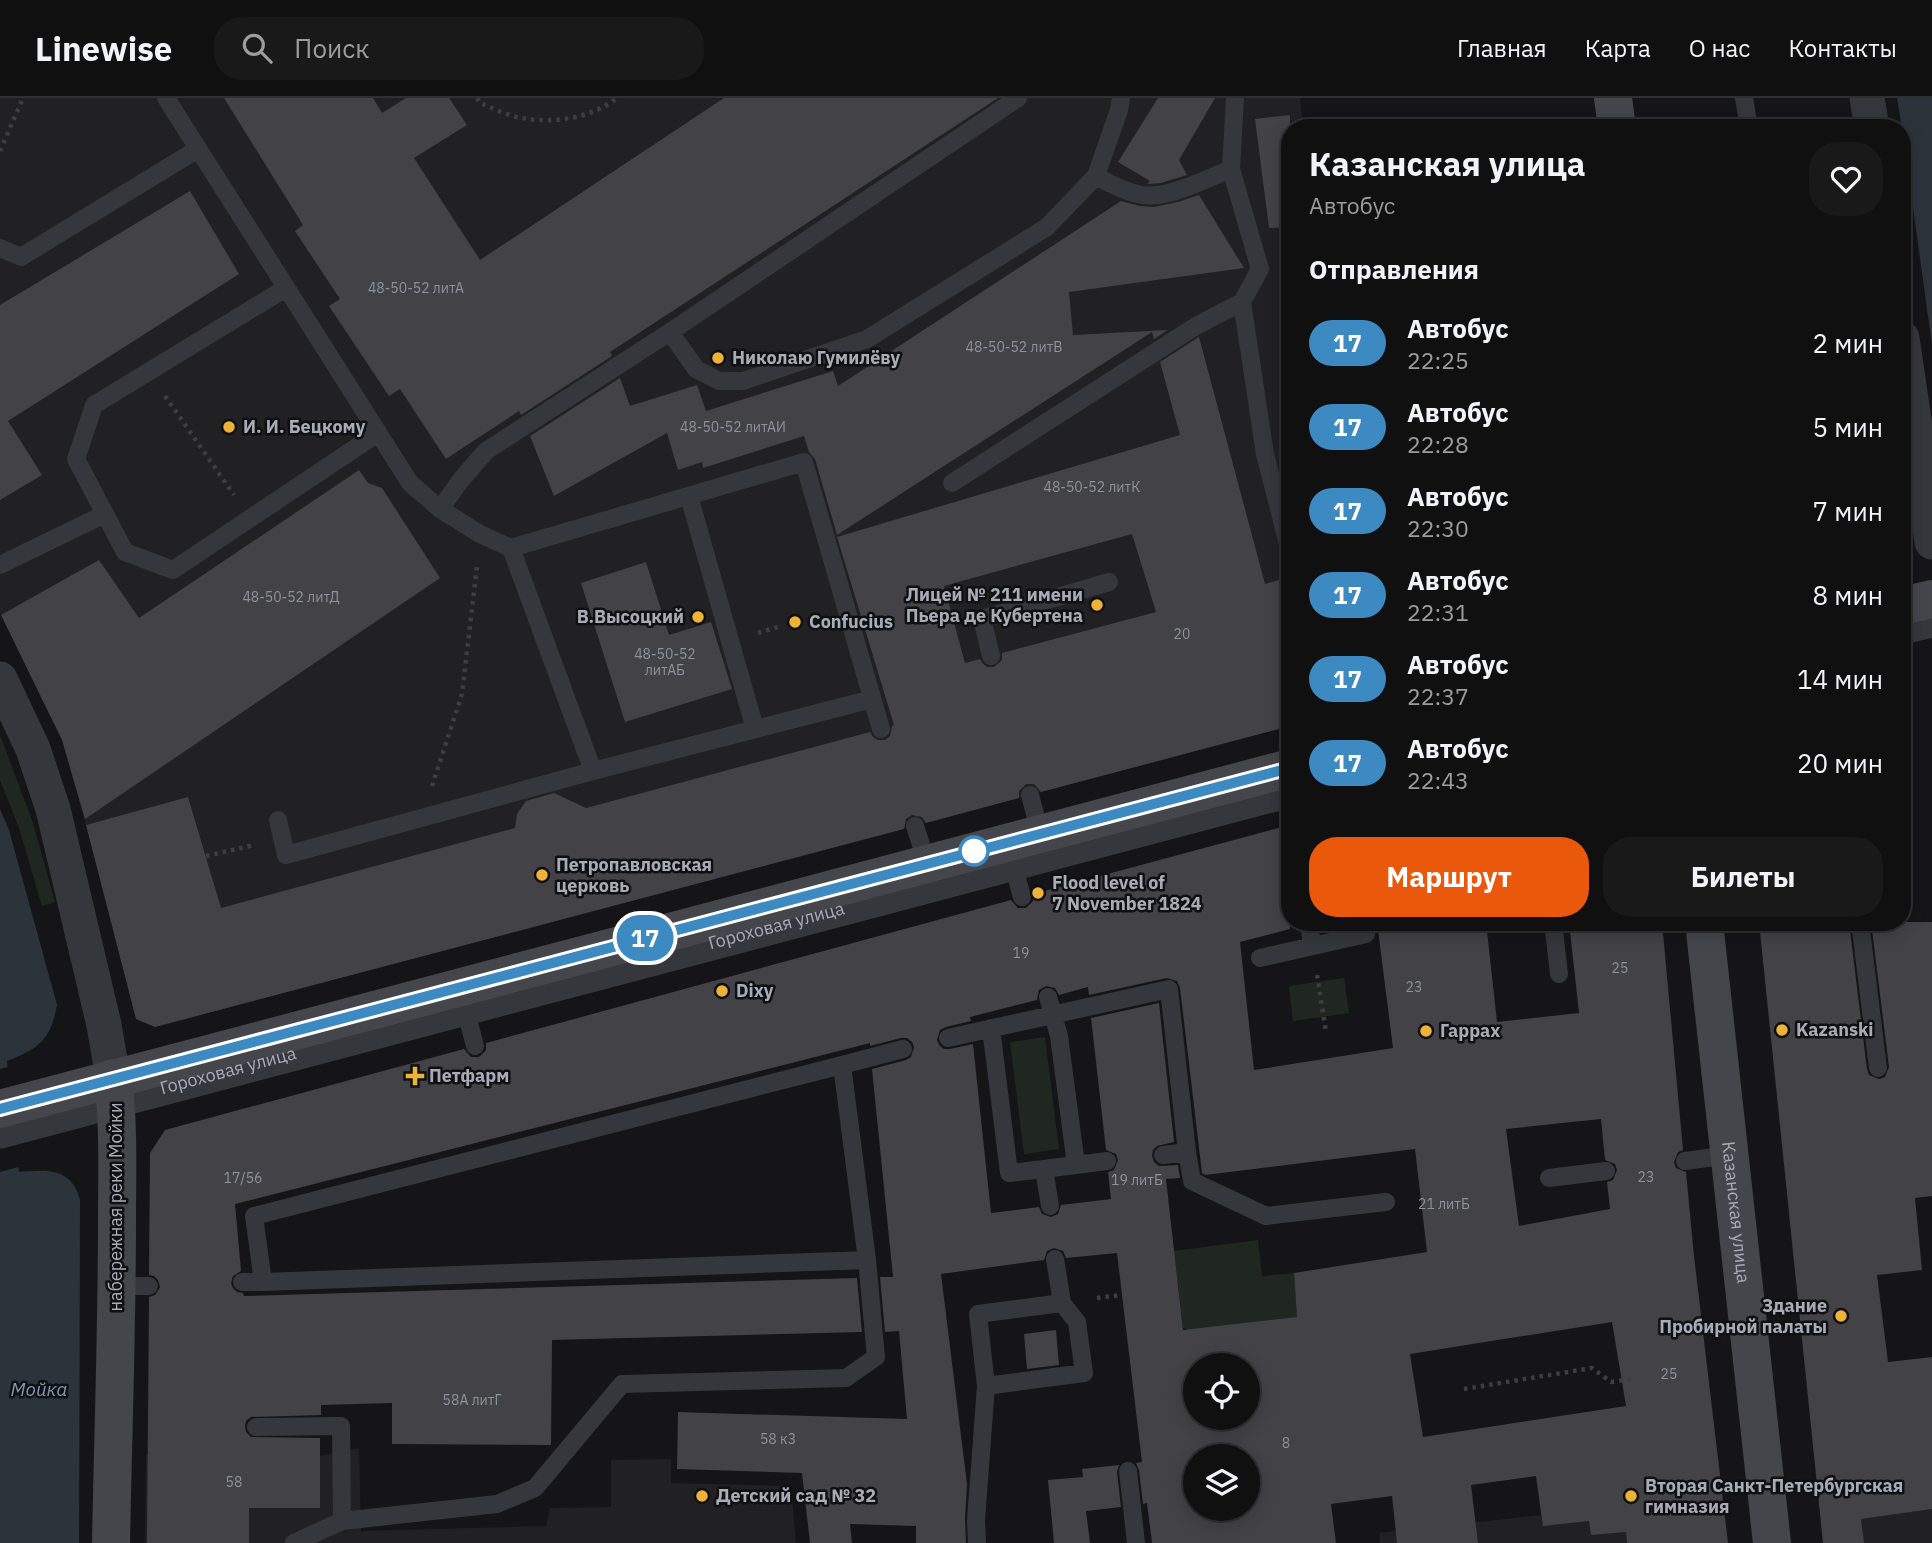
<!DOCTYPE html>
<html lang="ru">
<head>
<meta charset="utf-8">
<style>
  body { margin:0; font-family:"IBM Plex Sans",sans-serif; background:#19191a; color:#f1f3f6; height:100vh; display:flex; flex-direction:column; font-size:26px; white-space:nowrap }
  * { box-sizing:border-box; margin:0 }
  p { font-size:23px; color:#9c9d9f }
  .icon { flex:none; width:38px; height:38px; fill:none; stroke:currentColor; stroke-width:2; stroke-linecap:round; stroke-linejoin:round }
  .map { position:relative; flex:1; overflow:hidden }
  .panel { position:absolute; left:1281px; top:21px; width:630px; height:812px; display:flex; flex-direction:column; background:#101011; border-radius:28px; box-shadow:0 4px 18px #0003,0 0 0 2px #303031 }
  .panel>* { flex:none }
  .badge { padding:0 14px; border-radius:23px; font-size:24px; line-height:46px }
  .controls { position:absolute; left:1183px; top:1255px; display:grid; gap:14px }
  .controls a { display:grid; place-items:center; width:77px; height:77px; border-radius:50%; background:#101011; box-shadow:0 4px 18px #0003,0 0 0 2px #303031; font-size:35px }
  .map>.badge { position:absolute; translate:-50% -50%; box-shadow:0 0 0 4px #fff }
  h2 { padding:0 28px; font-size:26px; line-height:63px }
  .round { display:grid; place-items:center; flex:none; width:74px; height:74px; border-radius:28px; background:#19191a }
  .summary { display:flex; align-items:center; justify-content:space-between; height:119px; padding:0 28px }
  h1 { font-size:33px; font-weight:700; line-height:52px }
  .primary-button { display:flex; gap:14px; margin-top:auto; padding:14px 28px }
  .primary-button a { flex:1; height:80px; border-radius:28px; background:#ea580c; color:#fff; font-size:28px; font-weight:700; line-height:80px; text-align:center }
  .primary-button a+a { background:#19191a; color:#f1f3f6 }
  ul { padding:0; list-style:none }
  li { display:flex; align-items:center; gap:21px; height:84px; padding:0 28px }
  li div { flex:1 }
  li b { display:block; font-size:26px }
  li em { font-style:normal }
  li .badge { min-width:77px; font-weight:700; text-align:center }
  header { display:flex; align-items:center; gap:42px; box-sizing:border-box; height:98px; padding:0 35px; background:#101011; border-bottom:2px solid #303031 }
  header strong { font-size:33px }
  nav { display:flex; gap:38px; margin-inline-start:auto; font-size:24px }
  .search { width:490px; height:63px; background:#19191a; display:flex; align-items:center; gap:18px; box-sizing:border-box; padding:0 24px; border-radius:28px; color:#9c9d9f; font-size:26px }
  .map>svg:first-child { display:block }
  .built { fill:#212124 }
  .green { fill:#202721 }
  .water { fill:#2c343b }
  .pier { fill:#151517 }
  .building { fill:#424247; fill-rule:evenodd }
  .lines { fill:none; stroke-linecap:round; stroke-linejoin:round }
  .path { stroke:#3c3e43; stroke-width:4.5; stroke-dasharray:3.5 5; stroke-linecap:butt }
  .lane { stroke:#36373c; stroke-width:18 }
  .street { stroke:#36373c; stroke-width:35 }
  .secondary { stroke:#44464c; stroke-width:38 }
  .line-casing { stroke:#fff; stroke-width:16 }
  .line { stroke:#3d8ac2; stroke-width:10 }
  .poi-dot { fill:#edb337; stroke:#101012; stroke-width:2.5 }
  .stop-dot { fill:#fff; stroke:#3d8ac2; stroke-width:3.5 }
  .labels { text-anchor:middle; stroke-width:5; stroke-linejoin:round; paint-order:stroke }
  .number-label { font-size:14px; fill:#8e929b }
  .poi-label { font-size:18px; font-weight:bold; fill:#a8acb7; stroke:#101012; text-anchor:start }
  .street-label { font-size:18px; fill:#a8acb7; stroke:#101012 }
  .water-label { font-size:19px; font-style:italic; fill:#7f99b1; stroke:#101012 }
</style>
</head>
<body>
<header>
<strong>Linewise</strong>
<div class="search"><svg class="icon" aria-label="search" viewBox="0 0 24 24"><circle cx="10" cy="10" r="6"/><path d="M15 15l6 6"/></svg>Поиск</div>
<nav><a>Главная</a><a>Карта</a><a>О нас</a><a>Контакты</a></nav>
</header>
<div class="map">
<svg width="1932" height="1445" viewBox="0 0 1932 1445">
  <rect width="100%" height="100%" fill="#151517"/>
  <path class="built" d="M 0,0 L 1300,0 L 1303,30 L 1290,30 L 1290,628 L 155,929 L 136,921 L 102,783 L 62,642 L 0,515 Z
    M 359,1350 L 361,1433 L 546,1428 L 550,1410 L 611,1409 L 611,1362 L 671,1361 L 671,1385 L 791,1388 L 796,1445 L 145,1445 L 146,1357 L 320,1358 Z
    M 1717,1350 L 1728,1445 L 1380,1445 L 1379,1435 L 1541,1417 L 1536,1378 Z
    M 1932,1411 L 1932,1445 L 1823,1445 L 1821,1426 Z"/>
  <path class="green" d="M 0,637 L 33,725 L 55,804 L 42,808 L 19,730 L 0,682 Z
    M 1344,880 L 1349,915 L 1293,923 L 1289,888 Z
    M 1045,939 L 1059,1051 L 1024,1056 L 1010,944 Z
    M 1258,1142 L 1262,1178 L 1294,1175 L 1297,1219 L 1190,1232 L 1183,1230 L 1174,1153 Z"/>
  <path class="water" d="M 1897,0 L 1932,0 L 1932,247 L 1902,30 Z
    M 0,711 L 9,732 L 57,907 C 51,941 39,951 7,963 L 19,1074 C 37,1073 59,1069 72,1085 C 76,1089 78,1096 80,1101 L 79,1445 L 0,1445 Z"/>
  <path class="pier" d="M 11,968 L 22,1068 L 0,1074 L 0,971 Z"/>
  <path class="building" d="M 224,0 L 373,0 L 382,15 L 406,0 L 449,0 L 467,27 L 414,60 L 480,162 L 724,0 L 998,0 L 610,254 L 612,258 L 521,317 L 519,313 L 446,361 L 400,291 L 389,298 L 329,208 L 340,201 L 295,133 L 303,127 Z
    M 1158,0 L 1215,0 L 1179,62 L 1187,77 L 1161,85 L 1147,86 L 1150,83 L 1118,64 Z
    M 1290,17 L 1290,129 L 1269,130 L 1255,21 Z
    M 190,93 L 239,176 L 8,323 L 42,377 L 0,402 L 0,207 Z
    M 1199,97 L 1244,170 L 1069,194 L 1073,237 L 1168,232 L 1154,241 L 1152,234 L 837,437 L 815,361 L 809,354 L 804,338 L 703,370 L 702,364 L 678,372 L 667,335 L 554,398 L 530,338 L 620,280 L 630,308 L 697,287 L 706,313 L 833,273 L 838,288 L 1121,103 L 1140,108 L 1154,109 L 1178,104 Z
    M 1199,239 L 1265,486 L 1290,479 L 1290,628 L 1041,694 L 1034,686 L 1026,686 L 1019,693 L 1019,700 L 926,725 L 922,719 L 912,717 L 906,721 L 904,731 L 155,929 L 136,921 L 86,727 L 188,699 L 221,810 L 515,730 L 517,716 L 526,703 L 554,695 L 586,710 L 870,634 L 873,639 L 878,642 L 885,642 L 890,638 L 892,628 L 894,627 L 837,439 L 1180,337 L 1160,264 ZM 1132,436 L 1156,514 L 1002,555 L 1002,562 L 994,569 L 987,569 L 982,565 L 980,561 L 965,565 L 944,488 Z
    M 359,372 L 368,385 L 382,390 L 440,480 L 85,721 L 62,642 L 1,517 L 99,462 L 139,520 Z
    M 646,464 L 669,537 L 711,524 L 732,591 L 625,624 L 581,485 Z
    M 1290,727 L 1290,831 L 1240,844 L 1254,972 L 1393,950 L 1377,824 L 1486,824 L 1497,924 L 1579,915 L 1569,824 L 1662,824 L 1683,1052 L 1678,1054 L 1674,1064 L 1676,1070 L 1686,1074 L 1694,1158 L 1728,1445 L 1627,1445 L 1626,1434 L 1591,1437 L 1589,1423 L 1543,1428 L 1536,1378 L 1471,1387 L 1478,1445 L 1397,1445 L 1392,1398 L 1331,1406 L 1336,1445 L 1152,1445 L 1147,1405 L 1143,1406 L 1139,1372 L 1136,1365 L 1142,1364 L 1117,1155 L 1066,1160 L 1063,1153 L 1054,1150 L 1047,1153 L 1044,1162 L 941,1176 L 967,1386 L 965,1421 L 966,1445 L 916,1445 L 916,1428 L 850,1426 L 852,1445 L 810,1445 L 802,1375 L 677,1371 L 678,1314 L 907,1321 L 899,1233 L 885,1234 L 880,1179 L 893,1179 L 872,971 L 906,962 L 911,959 L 914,949 L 912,944 L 907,940 L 901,940 L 870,948 L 870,945 L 235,1106 L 241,1173 L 233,1178 L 231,1185 L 233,1190 L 237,1194 L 243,1195 L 244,1198 L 857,1180 L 862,1234 L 552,1242 L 551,1347 L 392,1346 L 392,1305 L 321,1307 L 321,1317 L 251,1319 L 246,1323 L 245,1328 L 246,1334 L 251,1339 L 320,1340 L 320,1410 L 249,1410 L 249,1445 L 147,1445 L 149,1199 L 155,1197 L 160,1189 L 158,1182 L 154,1178 L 149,1177 L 150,1055 L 165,1032 L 464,951 L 471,959 L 479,959 L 486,952 L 486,945 L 1011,802 L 1018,810 L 1026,810 L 1033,803 L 1033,796 ZM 1167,880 L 1177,883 L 1180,890 L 1202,1075 L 1205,1077 L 1415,1051 L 1427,1154 L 1294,1175 L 1297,1219 L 1183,1232 L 1166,1081 L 1180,1080 L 1178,1067 L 1159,1068 L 1154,1064 L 1152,1058 L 1153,1052 L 1157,1048 L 1174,1044 L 1159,905 L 1091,920 L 1106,1052 L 1116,1056 L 1118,1062 L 1114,1072 L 1108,1074 L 1111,1101 L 1061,1107 L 1058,1116 L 1051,1119 L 1042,1116 L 1039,1109 L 991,1115 L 973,946 L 950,951 L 944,951 L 939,947 L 937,942 L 940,932 L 946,929 L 971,923 L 970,919 L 1037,902 L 1039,892 L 1046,888 L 1055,890 L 1059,897 L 1088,889 L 1089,897 ZM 1601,1021 L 1605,1062 L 1615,1066 L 1617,1072 L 1613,1082 L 1607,1084 L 1610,1111 L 1519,1128 L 1506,1031 ZM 1612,1224 L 1626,1308 L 1423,1339 L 1410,1256 ZM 1195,1267 L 1248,1267 L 1248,1320 L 1195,1320 ZM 1195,1358 L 1248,1358 L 1248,1410 L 1195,1410 Z
    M 1759,824 L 1849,824 L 1867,971 L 1869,977 L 1879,981 L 1885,979 L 1889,969 L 1871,824 L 1932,824 L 1932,1098 L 1915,1100 L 1922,1172 L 1877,1177 L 1888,1264 L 1932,1259 L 1932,1411 L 1861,1421 L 1864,1445 L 1823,1445 Z
    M 1056,1232 L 1059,1267 L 1027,1271 L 1024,1236 Z
    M 1119,1367 L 1117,1374 L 1121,1409 L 1086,1413 L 1090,1445 L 1054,1445 L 1048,1382 L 1083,1379 L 1082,1371 Z"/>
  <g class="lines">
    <path class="path" d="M 477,0 L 480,5 C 493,10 508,18 522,20 C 553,26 592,20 617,0
      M 0,53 L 23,0
      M 165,298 L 234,397
      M 758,535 L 781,528
      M 432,688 L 462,596 L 477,468
      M 206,758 L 254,747
      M 1317,877 L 1326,934
      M 1097,1200 L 1122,1197
      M 1464,1291 L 1592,1270 L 1611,1284 L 1631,1281"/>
    <path class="lane" d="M 166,0 L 410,385 L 440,411 L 480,436 L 511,450 L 593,673 L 286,757 L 278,722
      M 1744,0 L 1749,30
      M 1231,71 L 1235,0
      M 1096,78 C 1110,86 1125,94 1142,97 C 1168,101 1206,81 1231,71 L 1260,171 L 1242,204 L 1265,356 L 1290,454
      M 0,150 L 21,159 L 198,51
      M 286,190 L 94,307 L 76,361 L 125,454 L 173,472 L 378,335
      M 670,234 L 696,271 L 719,283 L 743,283 L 867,241 L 1047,129 L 1096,78 L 1119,12 L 1121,0
      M 952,385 L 1196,228 L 1242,204
      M 689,398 L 755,631
      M 440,411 L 461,382 L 486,353 L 670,234 L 1018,0
      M 511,450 L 804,364 L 881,631
      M 0,467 L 105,416
      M 991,558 L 982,521 L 1109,484
      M 593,673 L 872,601
      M 1030,697 L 1040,735
      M 915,728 L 927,765
      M 1011,759 L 1022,799
      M 1553,824 L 1559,876
      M 1860,824 L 1878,970
      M 1309,825 L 1312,848
      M 1260,860 L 1366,836
      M 1048,899 L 1059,938 L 1076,1067
      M 465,910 L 475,948
      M 991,930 L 1009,1075 L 1044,1071
      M 948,940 L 1169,891 L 1187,1054
      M 842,967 L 254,1118 L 263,1184 L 867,1162
      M 1163,1057 L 1187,1054 L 1192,1083 L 1266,1118 L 1386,1104
      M 1685,1063 L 1730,1057
      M 1549,1080 L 1606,1073
      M 1050,1108 L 1044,1071 L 1107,1063
      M 242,1184 L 263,1184
      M 117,1188 L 149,1188
      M 986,1288 L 1084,1275 L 1077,1224 L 1062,1205 L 1055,1161
      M 256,1329 L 341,1328 L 342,1423 L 294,1445
      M 1128,1373 L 1136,1445
      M 342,1423 L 497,1406 L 535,1390 L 622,1286 L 846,1280 L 876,1259 L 867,1162 L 842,967 L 903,951
      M 977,1445 L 976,1422 L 986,1288 L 978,1216 L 1062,1205"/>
    <g class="street">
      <path d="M 1867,0 L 1872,30"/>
      <path d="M 1902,240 L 1932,444"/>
      <path d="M 1902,529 L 1932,522"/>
      <path d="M 0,581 L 33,651 L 53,711 L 104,927 L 113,980"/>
      <path id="s1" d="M 0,1033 L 1290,692"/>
    </g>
    <g class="secondary">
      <path d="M 1613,0 L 1617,30"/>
      <path d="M 1902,508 L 1932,501"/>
      <path id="s2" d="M 1704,824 L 1772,1445"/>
      <path d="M 0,1011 L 1290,670"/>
      <path d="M 111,1445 C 113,1338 117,1231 117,1124 C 117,1076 119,1028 113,980"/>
    </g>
  </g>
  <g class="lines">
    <g class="line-casing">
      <path id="line" d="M 0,1011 L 1290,670"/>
    </g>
    <use href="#line" class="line"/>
  </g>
  <g class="poi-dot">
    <circle cx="718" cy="260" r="7"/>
    <circle cx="229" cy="329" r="7"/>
    <circle cx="1097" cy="507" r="7"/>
    <circle cx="698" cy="519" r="7"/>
    <circle cx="795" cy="524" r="7"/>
    <circle cx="542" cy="777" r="7"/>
    <circle cx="1038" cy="795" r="7"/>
    <circle cx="722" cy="893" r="7"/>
    <circle cx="1782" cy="932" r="7"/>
    <circle cx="1426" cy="933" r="7"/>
    <path d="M411.5 967.5h7v7h7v7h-7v7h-7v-7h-7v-7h7z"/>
    <circle cx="1841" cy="1218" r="7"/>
    <circle cx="702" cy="1398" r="7"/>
    <circle cx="1631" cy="1398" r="7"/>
  </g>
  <circle class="stop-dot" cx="974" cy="753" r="14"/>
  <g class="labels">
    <g class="number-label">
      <text x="416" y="195">48-50-52 литА</text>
      <text x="1014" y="254">48-50-52 литВ</text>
      <text x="733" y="334">48-50-52 литАИ</text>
      <text x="1092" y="394">48-50-52 литК</text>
      <text x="291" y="504">48-50-52 литД</text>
      <text x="1182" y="541">20</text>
      <text x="665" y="561">48-50-52<tspan x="665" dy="16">литАБ</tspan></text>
      <text x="1021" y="860">19</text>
      <text x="1620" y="875">25</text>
      <text x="1414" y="894">23</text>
      <text x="1646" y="1084">23</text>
      <text x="243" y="1085">17/56</text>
      <text x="1137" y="1087">19 литБ</text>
      <text x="1444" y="1111">21 литБ</text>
      <text x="1669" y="1281">25</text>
      <text x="472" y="1307">58А литГ</text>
      <text x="778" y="1346">58 к3</text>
      <text x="1286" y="1350">8</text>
      <text x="234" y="1389">58</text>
    </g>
    <g class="poi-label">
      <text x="732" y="266">Николаю Гумилёву</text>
      <text x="243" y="335">И. И. Бецкому</text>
      <text x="1083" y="503" text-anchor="end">Лицей № 211 имени<tspan x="1083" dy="21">Пьера де Кубертена</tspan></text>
      <text x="684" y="525" text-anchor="end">В.Высоцкий</text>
      <text x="809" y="530">Confucius</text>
      <text x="556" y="773">Петропавловская<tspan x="556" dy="21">церковь</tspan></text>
      <text x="1052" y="791">Flood level of<tspan x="1052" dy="21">7 November 1824</tspan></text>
      <text x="736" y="899">Dixy</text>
      <text x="1796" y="938">Kazanski</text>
      <text x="1440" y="939">Гаррах</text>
      <text x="429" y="984">Петфарм</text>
      <text x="1827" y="1214" text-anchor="end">Здание<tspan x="1827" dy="21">Пробирной палаты</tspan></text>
      <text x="1645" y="1394">Вторая Санкт-Петербургская<tspan x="1645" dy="21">гимназия</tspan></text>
      <text x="716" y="1404">Детский сад № 32</text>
    </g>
    <g class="street-label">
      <text dy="6" stroke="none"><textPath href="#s1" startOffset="803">Гороховая улица</textPath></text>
      <text dy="6" stroke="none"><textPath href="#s1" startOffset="236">Гороховая улица</textPath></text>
      <text transform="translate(116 1109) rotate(-90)" y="6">набережная реки Мойки</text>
      <text dy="6" stroke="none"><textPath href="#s2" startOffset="292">Казанская улица</textPath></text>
    </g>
    <g class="water-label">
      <text x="39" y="1298">Мойка</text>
    </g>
  </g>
</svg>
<div class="controls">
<a><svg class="icon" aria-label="locate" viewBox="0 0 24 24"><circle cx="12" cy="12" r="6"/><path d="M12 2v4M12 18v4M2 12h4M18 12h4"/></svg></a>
<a><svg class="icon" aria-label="layers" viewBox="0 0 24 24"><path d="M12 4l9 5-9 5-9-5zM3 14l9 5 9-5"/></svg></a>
</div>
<b class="badge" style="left:645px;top:840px;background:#3d8ac2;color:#fff">17</b>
<section class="panel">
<div class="summary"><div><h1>Казанская улица</h1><p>Автобус</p></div><a class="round"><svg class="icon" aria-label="heart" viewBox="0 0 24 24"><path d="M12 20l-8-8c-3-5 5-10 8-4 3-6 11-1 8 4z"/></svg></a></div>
<h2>Отправления</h2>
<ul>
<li><span class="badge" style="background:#3d8ac2;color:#fff">17</span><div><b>Автобус</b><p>22:25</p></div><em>2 мин</em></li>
<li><span class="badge" style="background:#3d8ac2;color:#fff">17</span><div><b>Автобус</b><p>22:28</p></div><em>5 мин</em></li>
<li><span class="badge" style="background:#3d8ac2;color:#fff">17</span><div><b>Автобус</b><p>22:30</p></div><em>7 мин</em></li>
<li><span class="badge" style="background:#3d8ac2;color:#fff">17</span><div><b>Автобус</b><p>22:31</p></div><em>8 мин</em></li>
<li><span class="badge" style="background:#3d8ac2;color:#fff">17</span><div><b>Автобус</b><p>22:37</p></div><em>14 мин</em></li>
<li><span class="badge" style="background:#3d8ac2;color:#fff">17</span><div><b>Автобус</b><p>22:43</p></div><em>20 мин</em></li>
</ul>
<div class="primary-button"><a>Маршрут</a><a>Билеты</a></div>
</section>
</div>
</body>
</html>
